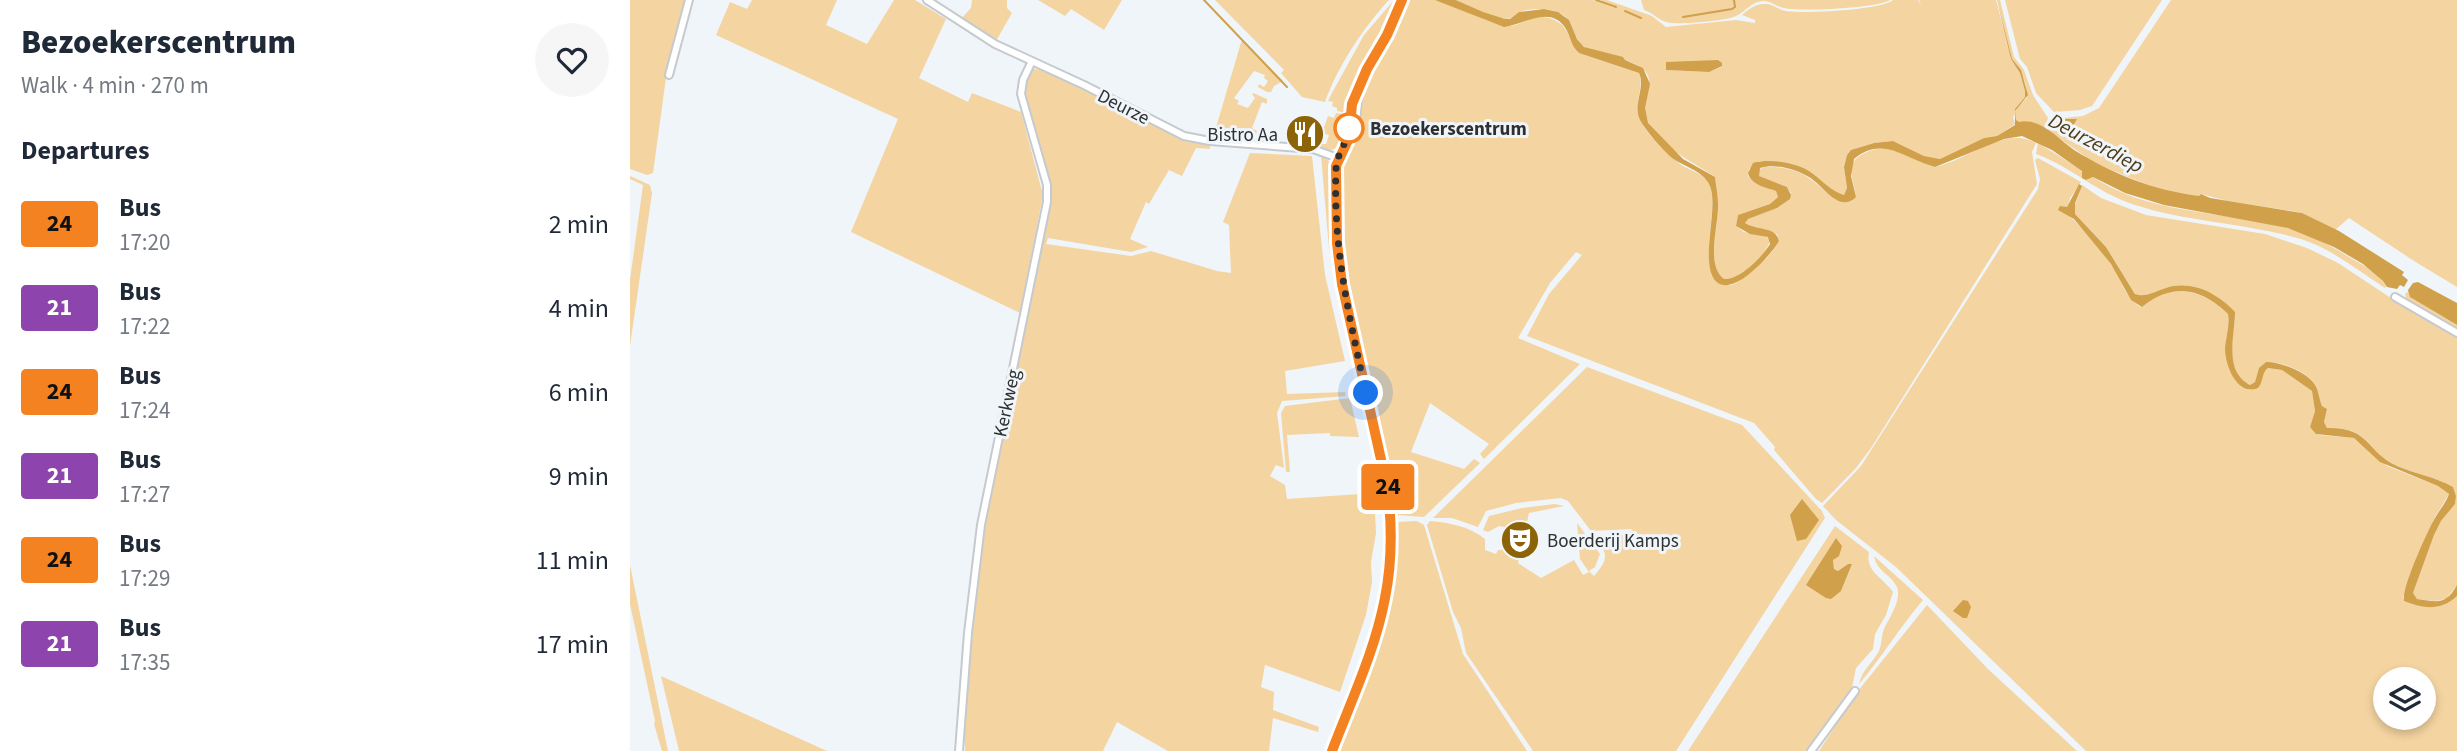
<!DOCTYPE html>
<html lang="en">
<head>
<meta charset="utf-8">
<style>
  body { margin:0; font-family:"Source Sans 3",sans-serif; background:#f6f6f7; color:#1f2937; height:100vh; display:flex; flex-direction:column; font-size:26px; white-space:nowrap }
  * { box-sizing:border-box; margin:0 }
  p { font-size:23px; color:#747a83 }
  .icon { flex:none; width:38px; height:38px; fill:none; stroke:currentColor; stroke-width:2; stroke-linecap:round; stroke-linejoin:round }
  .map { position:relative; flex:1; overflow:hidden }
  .sheet { display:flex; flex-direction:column; background:#fff; width:630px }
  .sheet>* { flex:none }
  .badge { padding:0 14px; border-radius:5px; font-size:24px; line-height:46px }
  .buttons { position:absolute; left:1743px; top:667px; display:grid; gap:14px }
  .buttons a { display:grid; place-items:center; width:63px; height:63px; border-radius:50%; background:#fff; box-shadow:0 4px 10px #0003; font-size:35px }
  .you { position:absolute; width:35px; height:35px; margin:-18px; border:5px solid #fff; border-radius:50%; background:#1a73e8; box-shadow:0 0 0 10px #1a73e833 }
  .map>.badge { position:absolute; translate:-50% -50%; box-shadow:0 0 0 4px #fff }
  h2 { padding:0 21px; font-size:26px; line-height:63px }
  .round { display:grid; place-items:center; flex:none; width:74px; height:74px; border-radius:37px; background:#f6f6f7 }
  .overview { display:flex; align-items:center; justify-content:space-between; height:119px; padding:0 21px }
  h1 { font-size:33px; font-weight:800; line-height:52px }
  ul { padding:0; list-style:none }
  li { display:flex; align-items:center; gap:21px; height:84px; padding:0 21px }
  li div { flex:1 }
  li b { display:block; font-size:26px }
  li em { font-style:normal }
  li .badge { min-width:77px; font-weight:700; text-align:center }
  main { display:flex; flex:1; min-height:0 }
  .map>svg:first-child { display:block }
  .green { fill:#f4d4a1; fill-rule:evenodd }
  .water { fill:#d0a04a }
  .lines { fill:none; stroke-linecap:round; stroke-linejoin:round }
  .stream { stroke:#d0a04a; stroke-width:2 }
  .street-casing { stroke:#c5cacf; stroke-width:10 }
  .secondary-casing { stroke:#c5cacf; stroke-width:12 }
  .street { stroke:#fff; stroke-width:6 }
  .secondary { stroke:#fff; stroke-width:9 }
  .line-casing { stroke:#fff; stroke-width:16 }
  .line { stroke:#f58220; stroke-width:10 }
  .walk { stroke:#2e3032; stroke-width:7; stroke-dasharray:0 12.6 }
  .stop-dot { fill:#fff; stroke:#f58220; stroke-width:3.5 }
  .labels { text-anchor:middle; stroke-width:6; stroke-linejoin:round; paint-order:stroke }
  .street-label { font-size:19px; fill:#2e3032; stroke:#f0f5fa }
  .stop-label { font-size:19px; font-weight:bold; fill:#2e3032; stroke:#f0f5fa; text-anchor:start }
  .poi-label { font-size:19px; fill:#2e3032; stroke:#f0f5fa; text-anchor:end }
  .water-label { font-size:21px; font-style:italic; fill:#4e3a15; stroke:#f0f5fa }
</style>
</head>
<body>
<main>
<section class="sheet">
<div class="overview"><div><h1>Bezoekerscentrum</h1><p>Walk · 4 min · 270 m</p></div><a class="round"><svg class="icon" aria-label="heart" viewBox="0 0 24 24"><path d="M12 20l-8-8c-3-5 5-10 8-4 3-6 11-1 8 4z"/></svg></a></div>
<h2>Departures</h2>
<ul>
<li><span class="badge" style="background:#f58220;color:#111">24</span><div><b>Bus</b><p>17:20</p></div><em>2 min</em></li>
<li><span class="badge" style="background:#8e44ad;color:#fff">21</span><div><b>Bus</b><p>17:22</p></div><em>4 min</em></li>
<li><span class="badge" style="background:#f58220;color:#111">24</span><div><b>Bus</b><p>17:24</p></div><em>6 min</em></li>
<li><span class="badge" style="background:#8e44ad;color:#fff">21</span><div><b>Bus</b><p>17:27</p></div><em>9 min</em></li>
<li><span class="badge" style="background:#f58220;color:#111">24</span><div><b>Bus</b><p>17:29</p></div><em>11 min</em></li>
<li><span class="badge" style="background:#8e44ad;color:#fff">21</span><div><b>Bus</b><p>17:35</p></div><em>17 min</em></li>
</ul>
</section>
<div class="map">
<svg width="1827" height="751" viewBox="0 0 1827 751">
  <rect width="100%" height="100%" fill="#f0f5fa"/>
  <path class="green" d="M 0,0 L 56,0 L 53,16 L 38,63 L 23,173 L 17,175 L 0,169 Z
    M 122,0 L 207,0 L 196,25 L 237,44 L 264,0 L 285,0 L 316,19 L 289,78 L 338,102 L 342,93 L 391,112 L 413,195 L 390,313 L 221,232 L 268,119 L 86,35 L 100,2 L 117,9 Z
    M 342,0 L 377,0 L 377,8 L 382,13 L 366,41 L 332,18 L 341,8 Z
    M 408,0 L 492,0 L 474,30 L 441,9 L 435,16 Z
    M 585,0 L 759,0 C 733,28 708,66 695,102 L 672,97 L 651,73 L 654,70 Z
    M 764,0 L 768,0 C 751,38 728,72 718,113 L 707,111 L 707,108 L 702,106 L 703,102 L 698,101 L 702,93 L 734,35 Z
    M 777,0 C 786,0 796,0 805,0 C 830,4 851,22 876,26 C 891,28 907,8 928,22 C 940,29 939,44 949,53 L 1009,73 C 1015,88 1002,105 1010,120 C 1018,136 1039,156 1053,166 C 1063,172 1074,173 1079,184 C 1091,207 1064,273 1093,284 C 1099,286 1103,285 1108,282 C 1124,270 1140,258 1149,241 L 1147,234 L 1124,229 L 1115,223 L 1117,219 L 1147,208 L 1160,198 L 1161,193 L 1157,187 L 1128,176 L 1128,170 C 1134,166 1138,167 1145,167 C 1176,170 1183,182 1206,200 L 1226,197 C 1223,176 1213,162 1237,152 C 1262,141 1282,161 1305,167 C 1336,161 1375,125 1406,143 L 1402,152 L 1407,184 L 1241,448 L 1226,468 L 1192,503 L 1186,499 L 1144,450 L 1145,447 L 1124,423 L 897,336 L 919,294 L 952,255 L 946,252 L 920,283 L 888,338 L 950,364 L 854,459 L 850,454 L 859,444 L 800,403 L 781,452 L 834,469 L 844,459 L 850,463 L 794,517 L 766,515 L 763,491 L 741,377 L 736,377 L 713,271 L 709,235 L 709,166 L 720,144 L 723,142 L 728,117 L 730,117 L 732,88 Z
    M 826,0 L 963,0 L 987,9 L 970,0 L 977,0 L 1022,16 L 1036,27 L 1106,20 L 1125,23 L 1125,20 L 1112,15 C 1118,9 1127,3 1136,4 C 1143,4 1149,10 1156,11 C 1173,14 1252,10 1263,0 L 1288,0 L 1291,6 L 1289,0 L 1366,0 L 1381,59 L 1390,73 L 1395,91 L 1395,97 L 1386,108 L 1397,98 C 1397,80 1392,76 1383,62 C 1377,51 1371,14 1367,0 L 1370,0 L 1384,57 L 1394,70 L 1403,95 L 1418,118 L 1415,128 L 1398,121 L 1389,123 L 1386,120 L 1385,114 L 1383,117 L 1385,124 L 1367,136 L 1354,138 L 1310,159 L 1294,156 L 1263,141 L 1244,143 L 1221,150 L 1217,155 L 1214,167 L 1217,188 L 1214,195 C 1200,191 1193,180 1181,172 C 1165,162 1147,162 1129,161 L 1119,169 L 1118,176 L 1125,183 L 1146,191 L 1148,197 L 1140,204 L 1108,215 L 1106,226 L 1114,232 L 1137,237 L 1140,239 C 1138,254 1110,280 1094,279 C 1075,265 1089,224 1088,204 C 1088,195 1086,186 1085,177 C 1062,161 1032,148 1017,122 C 1003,95 1042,76 995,60 L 993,57 C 981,57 956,53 949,41 C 941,30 942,17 927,12 C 918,8 900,8 890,12 C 884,14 883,19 876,19 C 859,18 841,6 826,0 ZM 1087,60 L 1091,67 L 1078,72 L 1036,70 L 1037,65 Z
    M 1011,0 L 1260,0 C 1250,8 1168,12 1154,8 C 1147,7 1141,1 1134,1 C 1120,2 1117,11 1106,16 C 1096,21 1054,24 1042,23 C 1031,23 1024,13 1014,10 Z
    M 1375,0 L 1532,0 L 1462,106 L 1450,110 L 1424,112 L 1406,93 L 1397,67 L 1390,59 Z
    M 1541,0 L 1827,0 L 1827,287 L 1784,261 L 1719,218 L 1705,230 L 1672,213 L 1662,211 L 1598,201 L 1571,194 L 1569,196 L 1539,192 L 1520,186 L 1465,163 L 1417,130 L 1422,119 L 1453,116 L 1469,108 Z
    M 612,39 L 653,81 L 644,86 L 641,92 L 637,92 L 628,87 L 629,84 L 634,87 L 638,81 L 634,78 L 635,75 L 624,71 L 604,98 L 609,101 L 607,104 L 618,108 L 625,98 L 622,94 L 623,93 L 637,99 L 637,104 L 632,102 L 622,128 L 627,131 L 623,140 L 583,138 Z
    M 404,69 L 418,71 L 547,136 L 575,142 L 580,146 L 580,149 L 566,148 L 552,176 L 539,170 L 519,204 L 516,202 L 500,239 L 518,247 L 501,252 L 418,238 L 416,244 L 501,256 L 521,251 L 587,271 L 601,273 L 599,225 L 593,222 L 620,153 L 682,156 L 695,275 L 715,361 L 655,371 L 657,394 L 715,392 L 716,396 L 652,401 L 647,413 L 654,468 L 646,465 L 640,476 L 655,485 L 657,499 L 744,493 L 746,533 L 741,562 L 742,582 L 736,615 L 710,692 L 635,665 L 631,687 L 644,692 L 643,710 L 689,727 L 688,732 L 643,718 L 639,751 L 538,751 L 487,722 L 473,751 L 335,751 L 335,742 L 332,742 L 339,647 L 353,528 L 419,200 L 393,96 C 394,86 394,75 404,69 Z
    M 706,113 L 717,115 L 716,133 L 710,147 L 698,151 L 691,148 L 691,144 L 696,144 L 699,135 L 692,133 L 698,116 L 704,118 Z
    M 1408,143 L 1450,169 L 1456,180 L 1463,177 C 1518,214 1590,211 1652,226 C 1678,232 1701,246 1724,260 C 1734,265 1751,276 1756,286 L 1755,288 C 1727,270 1700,247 1667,238 C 1614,223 1558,222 1505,205 C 1467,193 1440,166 1406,154 Z
    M 691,155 L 700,162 L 702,167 L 704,248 L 699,249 Z
    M 1408,158 L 1451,182 L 1440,198 L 1436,213 C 1449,223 1469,249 1480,263 C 1491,277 1494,298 1511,307 C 1515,305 1517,302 1520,300 C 1548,282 1577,293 1598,314 C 1600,325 1596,336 1596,347 C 1596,364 1606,398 1628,388 C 1634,382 1631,373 1638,368 L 1652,370 L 1682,391 L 1685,411 L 1680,427 L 1689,435 L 1724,438 L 1757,466 L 1808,486 L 1819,494 L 1805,517 L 1773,597 L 1774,601 C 1793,609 1812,611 1827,596 L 1827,751 L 1456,751 L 1266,567 L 1206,520 L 1193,506 L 1231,466 L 1408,189 L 1410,179 L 1405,160 ZM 1755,679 L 1794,679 L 1794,718 L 1755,718 Z
    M 0,176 L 20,185 L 22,193 L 0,346 L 0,280 L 13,185 L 0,179 Z
    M 1452,185 L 1471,198 L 1516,215 L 1635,234 L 1677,248 L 1708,263 L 1767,302 L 1827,335 L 1827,585 L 1816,599 L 1805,601 L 1787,599 L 1783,593 L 1804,535 L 1811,521 L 1825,504 L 1826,496 L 1823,487 C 1806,477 1785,474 1767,466 C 1735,451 1742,427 1697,428 L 1694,422 L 1697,409 L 1692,406 C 1689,399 1689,390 1684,383 C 1676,371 1650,361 1636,362 L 1629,369 L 1625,382 L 1620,385 C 1592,371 1605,336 1605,312 C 1585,292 1560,280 1533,289 C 1524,292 1515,297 1506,295 L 1476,247 L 1445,214 L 1445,204 Z
    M 1779,291 L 1782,298 L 1827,325 L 1827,331 L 1777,301 L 1775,294 Z
    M 957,367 L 1112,425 L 1192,511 L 1195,518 L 1046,751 L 903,751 L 836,653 L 831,628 L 823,612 L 797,525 L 800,521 C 821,523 838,526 855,539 L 855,550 L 866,554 L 868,550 L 888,550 L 890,547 L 892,547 L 888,563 L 911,578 L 944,560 L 953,575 L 959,572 L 950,559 L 947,523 L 970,554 L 965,567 L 959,571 L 964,576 C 979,558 978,555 965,536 L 997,535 L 1003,529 L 961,531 L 938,501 L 931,498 L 886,503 L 856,511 L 848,527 L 822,518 L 803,518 Z
    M 720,398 L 729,437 L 700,436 L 700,433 L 657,435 L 660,472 L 656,472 L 651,413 L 655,406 Z
    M 925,504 L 934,506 L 899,513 L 895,531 L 869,526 L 858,532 L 853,530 L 859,516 L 892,508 Z
    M 787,521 L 794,525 L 833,654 L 897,751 L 707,751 C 726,699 750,647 761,592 C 766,569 766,545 766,522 Z
    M 1205,526 L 1239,552 C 1235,572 1253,577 1263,592 L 1256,615 L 1245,634 L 1243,649 L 1226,668 L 1221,693 L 1178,751 L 1058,751 ZM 1212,546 L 1203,560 L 1204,569 L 1208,571 L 1218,564 L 1222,564 L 1211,591 L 1176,585 Z
    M 1244,556 L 1293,600 C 1270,627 1252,657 1229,684 C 1233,668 1242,664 1249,651 C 1252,644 1251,636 1254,629 C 1259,618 1272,600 1267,587 C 1261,574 1247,572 1244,556 Z
    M 0,565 L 38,751 L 32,751 L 24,724 L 25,721 L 0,604 Z
    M 1297,605 L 1358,669 L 1447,751 L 1189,751 L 1228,691 Z
    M 31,676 L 197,751 L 49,751 Z"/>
  <path class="water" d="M 805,0 L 826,0 L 853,12 L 875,19 L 880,19 L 889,12 L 914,9 L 928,12 L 939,20 L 947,39 L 954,47 L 993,57 L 995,60 L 1013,68 L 1020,84 L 1015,108 L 1018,123 L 1053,159 L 1085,177 C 1086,186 1088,195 1088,204 C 1089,224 1075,265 1094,279 C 1110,280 1132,257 1140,244 L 1138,237 L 1120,234 L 1106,226 L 1108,215 L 1140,204 L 1148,197 L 1146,191 C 1135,187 1121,185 1118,173 L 1123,163 C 1140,158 1168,163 1182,173 C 1193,181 1201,191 1214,195 L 1217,188 L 1214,167 L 1217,155 L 1221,150 L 1244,143 L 1263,141 L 1294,156 L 1310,159 L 1354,138 L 1367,136 L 1385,125 L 1385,109 L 1395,97 L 1395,91 L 1390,73 L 1381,59 L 1367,0 L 1382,59 L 1391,70 L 1398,95 L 1385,111 L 1386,120 L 1389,122 C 1410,117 1428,139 1444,150 C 1483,174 1522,190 1569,196 L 1571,194 L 1580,198 L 1672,213 L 1709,231 L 1774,272 L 1772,275 L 1778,280 L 1774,287 L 1770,285 L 1767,289 L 1757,287 L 1753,281 L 1733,264 L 1704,247 L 1658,228 L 1534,205 L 1495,193 L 1463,177 L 1456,180 L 1452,178 L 1452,171 L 1422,150 L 1392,136 L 1374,139 L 1305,167 C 1275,159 1253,135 1224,159 L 1221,176 L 1226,197 C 1209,214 1193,185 1179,177 C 1166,169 1145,163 1130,168 L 1129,176 L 1157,187 L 1161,195 L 1160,199 L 1147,208 L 1118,219 L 1115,223 C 1127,231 1146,226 1149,241 C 1142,254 1100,302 1084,279 C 1070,257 1090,205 1079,184 C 1072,170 1052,166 1041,157 C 1032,149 1016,131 1010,120 C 1002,105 1016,88 1009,73 L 949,53 C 941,46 941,38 936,29 C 921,4 893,25 874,27 Z
    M 1088,60 L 1092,63 L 1092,66 L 1079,72 L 1036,70 L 1036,62 Z
    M 1429,119 L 1447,119 L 1439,133 L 1426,124 L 1426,120 Z
    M 1449,184 L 1452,186 L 1445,203 L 1445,214 L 1476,247 L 1505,294 C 1515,298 1526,291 1536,288 C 1562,280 1587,293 1605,312 C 1605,336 1593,371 1620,385 L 1625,382 L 1629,368 L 1636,362 C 1649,361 1679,373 1685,385 C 1689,391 1689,399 1692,406 L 1697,409 L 1694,422 L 1697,428 C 1741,427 1735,451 1767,466 C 1785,474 1806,477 1823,487 L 1826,496 L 1825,504 L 1811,521 L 1804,535 L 1783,593 L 1787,599 C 1808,602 1816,605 1827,585 L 1827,596 C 1812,611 1793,609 1774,601 C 1771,589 1797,532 1805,518 C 1810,509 1816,503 1819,494 L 1808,486 L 1750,462 L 1724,438 L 1686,434 L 1680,427 L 1685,411 L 1682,391 L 1652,370 L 1638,368 C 1631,373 1634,382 1628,388 C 1607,397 1595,365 1595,348 C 1596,337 1600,325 1598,314 C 1571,288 1543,282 1512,307 L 1501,300 L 1481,264 L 1444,219 L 1428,210 L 1430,206 L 1437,207 Z
    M 1788,282 L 1827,303 L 1827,325 L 1780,297 L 1778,290 L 1783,283 Z
    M 1172,499 L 1189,520 L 1176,539 L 1167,541 L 1160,515 Z
    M 1206,538 L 1212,546 L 1209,556 L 1203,560 L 1204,569 L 1208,571 L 1218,564 L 1222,564 L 1211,591 L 1201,599 L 1196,598 L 1176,585 Z
    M 1333,600 L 1338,601 L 1341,607 L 1337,618 L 1333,618 L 1323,611 Z"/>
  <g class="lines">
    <path class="stream" d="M 574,0 L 657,87
      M 966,0 L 986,7
      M 995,11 L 1011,18
      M 1053,17 L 1102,9 L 1105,7 L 1104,0"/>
    <g class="street-casing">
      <path id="street" d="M 297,0 L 365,44 L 454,85 L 554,136 L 580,141 L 683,149 L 708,158
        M 39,75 L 59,0
        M 1765,297 L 1827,333
        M 329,751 L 338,633 L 351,525 L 417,202 L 417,185 L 391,94 L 393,80 L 402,61
        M 1181,751 L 1225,691"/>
    </g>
    <g class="secondary-casing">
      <path id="secondary" d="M 719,129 C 720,93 740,67 756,36 C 762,25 767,12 772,0
        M 702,751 C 721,701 745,650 755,598 C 762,563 762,526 758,490 L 712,284 L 707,243 L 706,166 L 724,125 L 728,90"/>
    </g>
    <use href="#street" class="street"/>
    <use href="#secondary" class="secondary"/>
  </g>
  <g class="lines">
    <g class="line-casing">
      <path id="line" d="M 702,751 C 721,701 745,651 755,598 C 762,563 762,526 758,491 L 712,284 L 707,243 L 706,166 L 719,138 L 722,104 L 737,69 L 757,35 L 772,0"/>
    </g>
    <use href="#line" class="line"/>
    <path class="walk" d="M 719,128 L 719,124 C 718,145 706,153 706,170 C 703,249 719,316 736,393"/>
  </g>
  <defs>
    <g id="restaurant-disc" transform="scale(2.0125)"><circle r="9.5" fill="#8c6306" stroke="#f0f5fa"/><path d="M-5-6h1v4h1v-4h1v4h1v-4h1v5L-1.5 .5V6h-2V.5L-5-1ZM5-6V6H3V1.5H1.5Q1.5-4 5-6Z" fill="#fff"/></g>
    <g id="theatre-disc" transform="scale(2.0125)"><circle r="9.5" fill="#8c6306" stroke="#f0f5fa"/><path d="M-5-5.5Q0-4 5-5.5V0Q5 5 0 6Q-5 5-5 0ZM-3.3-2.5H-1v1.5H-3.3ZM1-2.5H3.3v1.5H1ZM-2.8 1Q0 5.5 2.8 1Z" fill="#fff"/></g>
  </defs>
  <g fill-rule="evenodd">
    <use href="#restaurant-disc" x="675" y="134"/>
    <use href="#theatre-disc" x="890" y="540"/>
  </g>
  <circle class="stop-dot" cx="719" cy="128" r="14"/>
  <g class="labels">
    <g class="street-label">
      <text transform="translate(494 106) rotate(27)" y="7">Deurze</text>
      <text transform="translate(376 403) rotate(-78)" y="7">Kerkweg</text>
    </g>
    <g class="stop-label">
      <text x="740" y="135">Bezoekerscentrum</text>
    </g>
    <g class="poi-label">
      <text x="648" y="141">Bistro Aa</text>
      <text x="917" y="547" text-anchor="start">Boerderij Kamps</text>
    </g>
    <g class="water-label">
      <text transform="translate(1466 143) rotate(28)" y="7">Deurzerdiep</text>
    </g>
  </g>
</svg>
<div class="buttons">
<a><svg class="icon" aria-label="layers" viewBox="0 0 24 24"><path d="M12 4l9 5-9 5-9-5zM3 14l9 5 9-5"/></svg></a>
</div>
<div class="you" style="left:736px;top:393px"></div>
<b class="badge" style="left:758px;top:487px;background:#f58220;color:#111">24</b>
</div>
</main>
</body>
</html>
